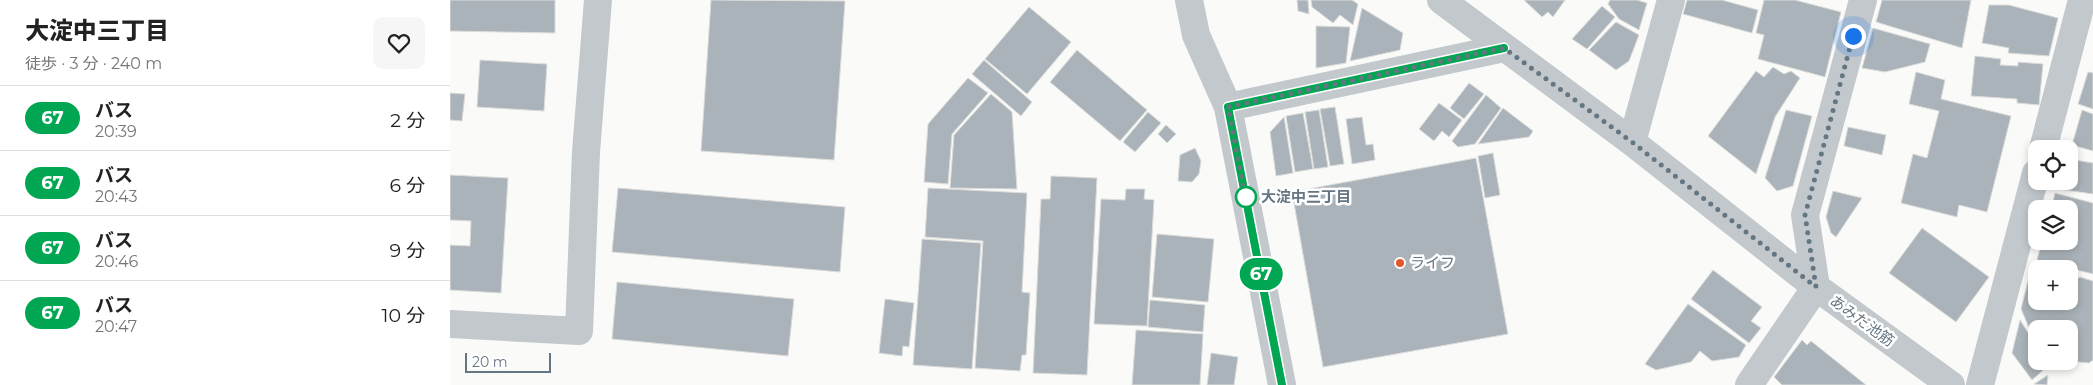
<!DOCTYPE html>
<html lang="ja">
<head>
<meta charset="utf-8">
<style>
  body { margin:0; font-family:Montserrat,"Noto Sans JP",sans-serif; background:#f6f6f6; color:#222; height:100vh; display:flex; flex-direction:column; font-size:19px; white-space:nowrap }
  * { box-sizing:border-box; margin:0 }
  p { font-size:16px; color:#767676 }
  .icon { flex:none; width:28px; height:28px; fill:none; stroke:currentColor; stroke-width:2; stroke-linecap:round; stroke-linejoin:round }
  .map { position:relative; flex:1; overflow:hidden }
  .details { display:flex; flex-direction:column; background:#fff; width:450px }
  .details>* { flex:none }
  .badge { padding:0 10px; border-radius:16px; font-size:18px; line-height:32px }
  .controls { position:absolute; left:1578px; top:140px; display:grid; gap:10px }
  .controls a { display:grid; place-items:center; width:50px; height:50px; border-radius:10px; background:#fff; box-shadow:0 2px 8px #0003; font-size:25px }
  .scale { position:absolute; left:15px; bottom:12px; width:86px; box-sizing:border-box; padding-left:5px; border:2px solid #657683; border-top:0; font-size:14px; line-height:18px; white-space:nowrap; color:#657683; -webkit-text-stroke:4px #fff; paint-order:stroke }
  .you { position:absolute; width:25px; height:25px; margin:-12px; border:4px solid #fff; border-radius:50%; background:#1a73e8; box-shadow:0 0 0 8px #1a73e833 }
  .map>.badge { position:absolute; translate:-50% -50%; box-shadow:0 0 0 2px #fff }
  .round { display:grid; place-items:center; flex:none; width:52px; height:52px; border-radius:10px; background:#f6f6f6 }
  .headline { display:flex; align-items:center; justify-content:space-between; height:85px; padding:0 25px }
  h1 { font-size:24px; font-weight:800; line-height:38px }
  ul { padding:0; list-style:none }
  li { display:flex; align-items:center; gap:15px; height:65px; padding:0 25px; border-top:1px solid #e0e0e0 }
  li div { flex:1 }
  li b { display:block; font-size:19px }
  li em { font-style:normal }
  li .badge { min-width:55px; font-weight:700; text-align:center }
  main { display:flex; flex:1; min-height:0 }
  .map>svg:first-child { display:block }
  .building { fill:#aab3b9; stroke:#dcdcda }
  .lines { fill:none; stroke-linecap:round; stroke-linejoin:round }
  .minor { stroke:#c3c8cc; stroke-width:28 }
  .line-casing { stroke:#fff; stroke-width:11 }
  .line { stroke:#00a651; stroke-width:8 }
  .walk { stroke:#657683; stroke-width:5; stroke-dasharray:0 9 }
  .stop-dot { fill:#fff; stroke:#00a651; stroke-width:2.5 }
  .poi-dot { fill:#e4572e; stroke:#fff; stroke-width:2 }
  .labels { text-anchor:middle; stroke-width:5; stroke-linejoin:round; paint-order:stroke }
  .stop-label { font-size:15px; font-weight:bold; fill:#657683; stroke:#fff; text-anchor:start }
  .poi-label { font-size:15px; fill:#657683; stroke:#fff; text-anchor:start }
  .street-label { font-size:15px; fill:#657683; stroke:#fff }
</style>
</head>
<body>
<main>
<section class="details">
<div class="headline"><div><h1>大淀中三丁目</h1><p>徒歩 · 3 分 · 240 m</p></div><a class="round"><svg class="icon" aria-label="heart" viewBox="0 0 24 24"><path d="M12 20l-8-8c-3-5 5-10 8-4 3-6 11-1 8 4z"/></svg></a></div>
<ul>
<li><span class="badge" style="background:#00a651;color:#fff">67</span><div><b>バス</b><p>20:39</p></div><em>2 分</em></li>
<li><span class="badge" style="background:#00a651;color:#fff">67</span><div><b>バス</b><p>20:43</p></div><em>6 分</em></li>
<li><span class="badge" style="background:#00a651;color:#fff">67</span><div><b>バス</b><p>20:46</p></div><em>9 分</em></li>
<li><span class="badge" style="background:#00a651;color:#fff">67</span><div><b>バス</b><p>20:47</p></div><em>10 分</em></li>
</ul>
</section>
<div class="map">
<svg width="1643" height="385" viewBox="0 0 1643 385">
  <rect width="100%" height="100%" fill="#fafaf8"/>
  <path class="building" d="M 0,0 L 105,0 L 105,33 L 0,31 Z
    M 261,0 L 395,1 L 384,160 L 251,151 Z
    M 847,0 L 858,0 L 859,14 L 848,11 Z
    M 861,0 L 902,0 L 908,4 L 903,25 L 890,15 L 883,23 L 862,7 Z
    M 1074,0 L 1115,0 L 1103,17 L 1098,12 L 1092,17 Z
    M 1160,0 L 1187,0 L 1197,3 L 1189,30 L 1169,19 L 1158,4 Z
    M 1237,0 L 1272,0 L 1308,10 L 1302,33 L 1233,14 Z
    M 1314,0 L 1345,0 L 1391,12 L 1375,77 L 1308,59 L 1314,35 L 1306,33 Z
    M 1432,0 L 1521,0 L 1512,48 L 1426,22 Z
    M 1539,5 L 1559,5 L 1608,18 L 1599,56 L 1558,53 L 1559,48 L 1532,43 Z
    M 1152,6 L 1165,17 L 1137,49 L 1122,39 Z
    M 579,7 L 621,42 L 577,94 L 535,59 Z
    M 912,8 L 953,33 L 950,50 L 900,61 Z
    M 1166,22 L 1189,35 L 1179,61 L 1166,70 L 1139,50 Z
    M 866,26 L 900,27 L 896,63 L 866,68 Z
    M 1423,28 L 1480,44 L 1475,62 L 1435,72 L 1412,68 Z
    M 627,50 L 697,110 L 670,141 L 600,82 Z
    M 1525,56 L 1551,59 L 1550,65 L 1568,66 L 1568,62 L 1593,64 L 1589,105 L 1567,103 L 1567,99 L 1521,96 Z
    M 30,60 L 97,64 L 94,111 L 27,107 Z
    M 534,60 L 582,102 L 571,116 L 522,74 Z
    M 1323,67 L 1334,74 L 1341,71 L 1350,78 L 1325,117 L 1306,174 L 1258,136 L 1306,71 L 1314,77 Z
    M 1466,72 L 1495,80 L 1491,99 L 1561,116 L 1537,212 L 1509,205 L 1507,217 L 1451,203 L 1463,154 L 1477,158 L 1489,111 L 1459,104 Z
    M 1638,72 L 1643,73 L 1643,109 L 1628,104 Z
    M 518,78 L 538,93 L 502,134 L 498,184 L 474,182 L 478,124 Z
    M 1019,83 L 1034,94 L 1014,119 L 1000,108 Z
    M 0,93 L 15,94 L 12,121 L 0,120 Z
    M 541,94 L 562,112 L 567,189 L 500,188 L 504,135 Z
    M 1036,95 L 1051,108 L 1025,144 L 1008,147 L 1002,141 Z
    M 989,103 L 1012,120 L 999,137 L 992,131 L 984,141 L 969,129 Z
    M 885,107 L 894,164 L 880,166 L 870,109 Z
    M 1053,108 L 1083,131 L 1079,137 L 1028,144 Z
    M 869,110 L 878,167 L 864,169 L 855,112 Z
    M 1336,110 L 1362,116 L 1343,186 L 1327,191 L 1315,178 Z
    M 1632,110 L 1643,114 L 1643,151 L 1622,145 Z
    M 698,112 L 711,123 L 685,152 L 673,142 Z
    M 853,113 L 863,169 L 845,172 L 836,116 Z
    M 834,117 L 843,173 L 826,176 L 820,132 Z
    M 912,117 L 916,145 L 923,144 L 925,160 L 902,164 L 896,119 Z
    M 716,125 L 726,134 L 717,143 L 708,134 Z
    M 1398,127 L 1436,135 L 1432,155 L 1394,146 Z
    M 745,148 L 751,161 L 749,174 L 742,182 L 728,181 L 730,155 Z
    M 1043,153 L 1050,195 L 1035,198 L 1028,156 Z
    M 1026,158 L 1058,334 L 873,367 L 842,192 Z
    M 1619,159 L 1643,163 L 1643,194 L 1608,189 L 1609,181 L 1619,181 Z
    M 0,175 L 58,178 L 51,293 L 0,290 L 0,245 L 20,246 L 21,221 L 0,220 Z
    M 601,176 L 647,178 L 637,375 L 583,373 L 591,199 L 600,199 Z
    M 168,188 L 395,207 L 390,272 L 162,252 Z
    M 478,188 L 577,193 L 572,292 L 580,293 L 576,355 L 572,355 L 570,371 L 525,368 L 533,241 L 475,237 Z
    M 676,189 L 695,189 L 694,199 L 704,200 L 697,326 L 644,324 L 651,199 L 675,200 Z
    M 1383,191 L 1412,198 L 1386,237 L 1381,233 L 1376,217 Z
    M 1605,193 L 1643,203 L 1643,274 L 1587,260 L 1592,241 L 1619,241 L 1619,209 L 1601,209 Z
    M 1472,228 L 1539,277 L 1506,322 L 1439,273 Z
    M 707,234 L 764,239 L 758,302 L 702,297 Z
    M 472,239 L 531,243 L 522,369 L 463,365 Z
    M 1263,270 L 1312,307 L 1301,321 L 1311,328 L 1299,343 L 1241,299 Z
    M 1586,274 L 1586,301 L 1619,301 L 1619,284 L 1630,277 L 1643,281 L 1643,360 L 1639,363 L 1619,361 L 1619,329 L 1586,329 L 1586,335 L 1584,330 L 1580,330 L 1571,309 L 1578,281 Z
    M 167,282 L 344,299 L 338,356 L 162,339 Z
    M 435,299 L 464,303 L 459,347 L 453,346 L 452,356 L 429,353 Z
    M 700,300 L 755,305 L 753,332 L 698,327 Z
    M 1238,304 L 1296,345 L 1289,357 L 1262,361 L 1250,351 L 1241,362 L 1206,370 L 1195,364 Z
    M 1570,320 L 1586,345 L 1586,361 L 1597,361 L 1599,365 L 1582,380 L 1562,353 Z
    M 686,330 L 753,334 L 750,385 L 682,385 Z
    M 1352,340 L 1357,345 L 1361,341 L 1416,385 L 1332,385 L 1324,377 Z
    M 761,353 L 788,357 L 784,385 L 757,385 Z
    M 1598,375 L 1597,385 L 1584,384 Z"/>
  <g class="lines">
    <path class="minor" d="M 739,0 L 746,35 L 778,107 L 832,385
      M 991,0 L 1182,142 L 1366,287 L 1501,385
      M 778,107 L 1054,48
      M 1182,142 L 1221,0
      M 1593,149 L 1632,0
      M 0,324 L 129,331 L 136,152 L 148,0
      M 1299,385 L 1366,287 L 1355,215 L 1413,0
      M 1530,385 L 1586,173"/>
  </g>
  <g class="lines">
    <g class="line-casing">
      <path id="line" d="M 832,385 L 778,107 L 1054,48"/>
    </g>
    <use href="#line" class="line"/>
    <path class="walk" d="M 796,197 L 796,200 L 778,107 L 1054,48 L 1182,142 L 1366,287 L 1355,215 L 1403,36"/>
  </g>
  <circle class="stop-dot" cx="796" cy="197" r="10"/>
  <circle class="poi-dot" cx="950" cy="263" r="5"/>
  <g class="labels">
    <g class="stop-label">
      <text x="811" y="202">大淀中三丁目</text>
    </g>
    <g class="poi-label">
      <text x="960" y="268">ライフ</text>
    </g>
    <g class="street-label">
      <text transform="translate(1412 321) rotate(36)" y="5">あみだ池筋</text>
    </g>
  </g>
</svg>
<div class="controls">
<a><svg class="icon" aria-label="locate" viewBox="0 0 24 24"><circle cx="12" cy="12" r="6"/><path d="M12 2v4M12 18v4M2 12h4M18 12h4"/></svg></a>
<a><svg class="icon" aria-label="layers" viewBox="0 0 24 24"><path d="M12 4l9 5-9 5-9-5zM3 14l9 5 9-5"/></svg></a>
<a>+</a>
<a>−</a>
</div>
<div class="scale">20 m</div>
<div class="you" style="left:1403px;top:36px"></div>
<b class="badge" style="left:811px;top:274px;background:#00a651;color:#fff">67</b>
</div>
</main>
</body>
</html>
